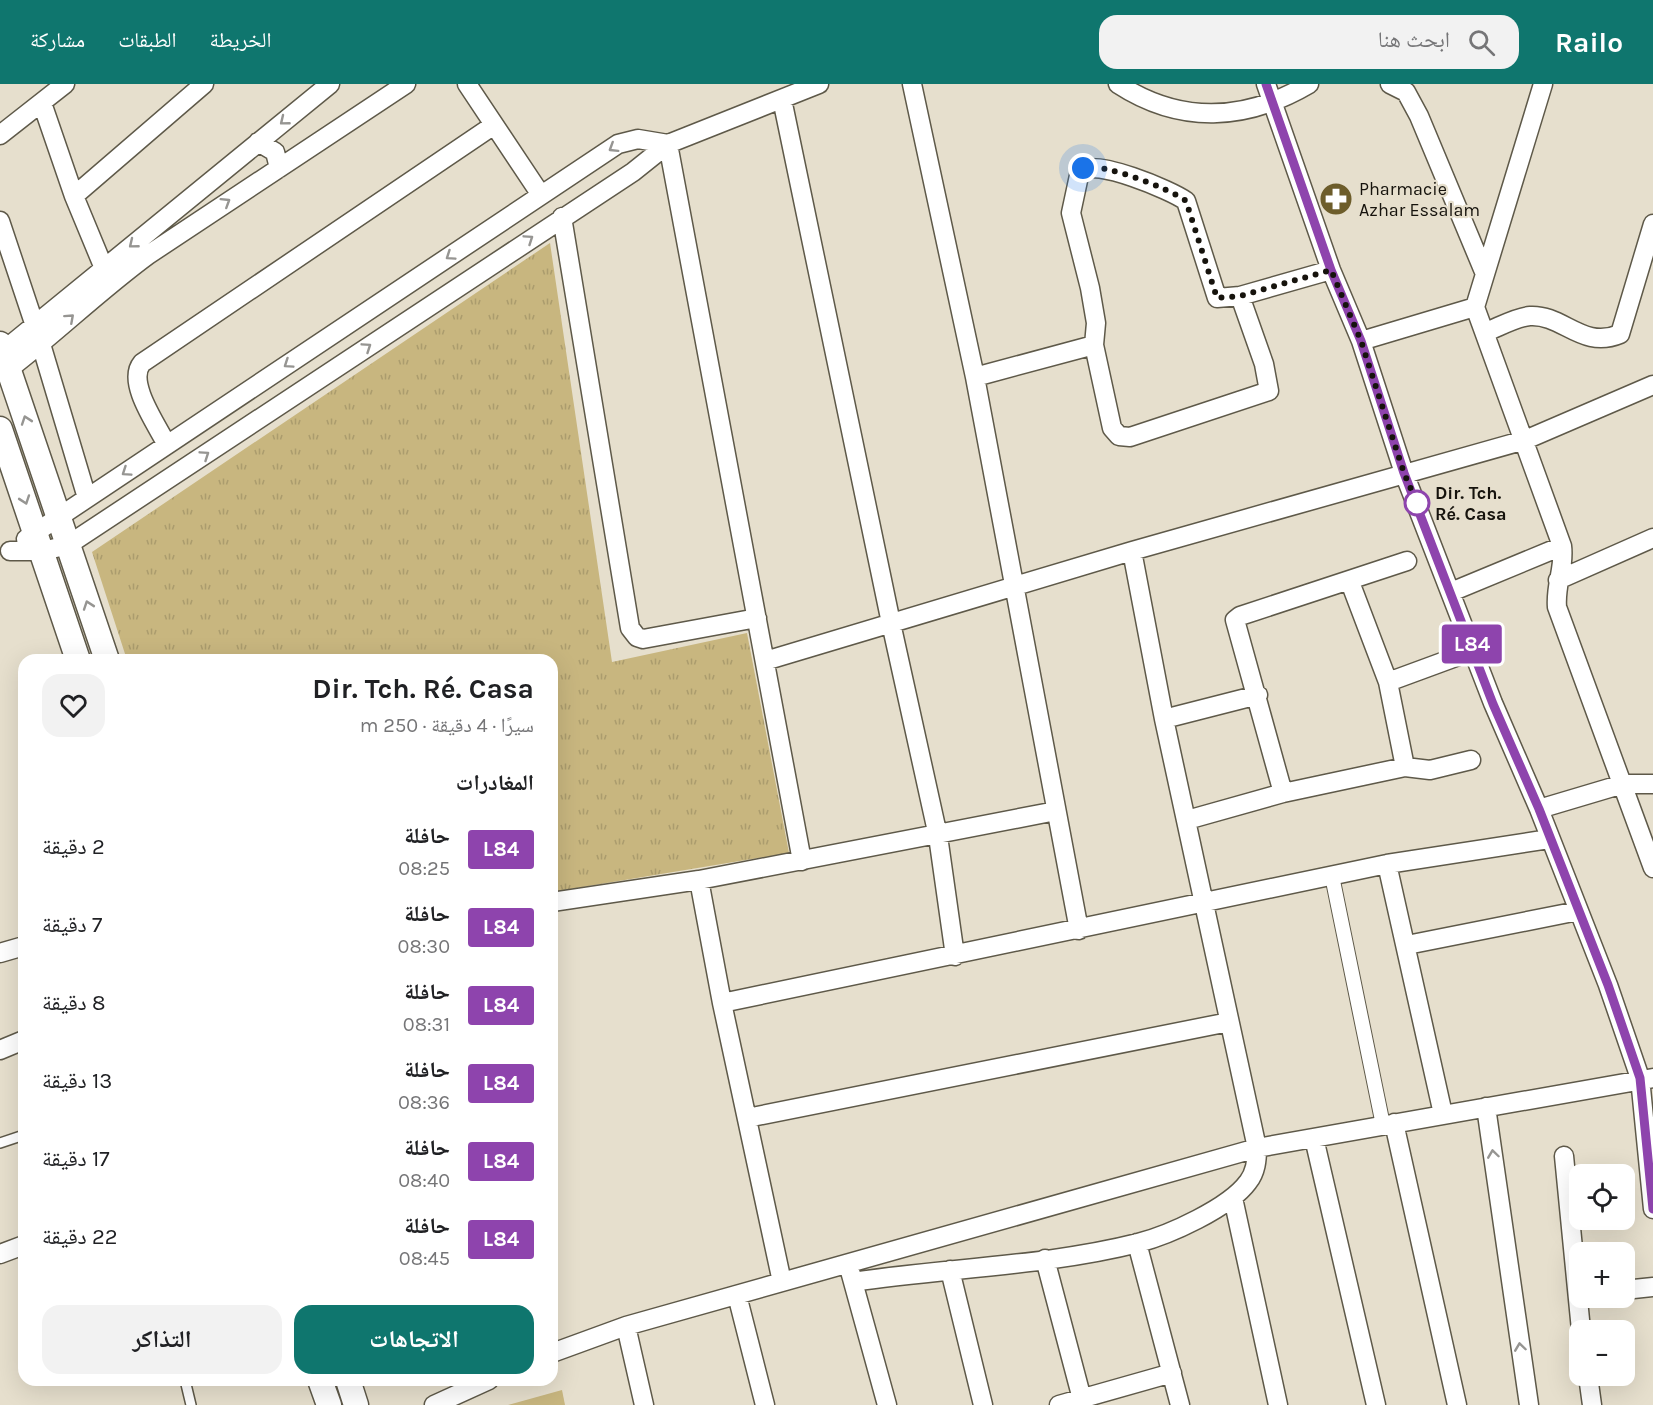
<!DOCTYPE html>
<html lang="ar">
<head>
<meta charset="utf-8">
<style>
  body { margin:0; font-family:Karla,"Noto Naskh Arabic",sans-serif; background:#f2f2f2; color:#202124; direction:rtl; height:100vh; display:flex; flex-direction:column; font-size:22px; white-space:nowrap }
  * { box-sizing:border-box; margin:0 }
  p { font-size:20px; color:#757577 }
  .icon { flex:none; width:33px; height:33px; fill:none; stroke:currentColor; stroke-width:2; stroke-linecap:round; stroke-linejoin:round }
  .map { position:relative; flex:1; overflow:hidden; direction:ltr }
  .panel { position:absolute; left:18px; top:570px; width:540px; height:732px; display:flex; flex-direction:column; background:#fff; border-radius:18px; box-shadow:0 6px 24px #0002; direction:rtl }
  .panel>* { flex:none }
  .badge { padding:0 12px; border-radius:4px; font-size:21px; line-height:39px }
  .buttons { position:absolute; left:1569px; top:1080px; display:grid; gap:12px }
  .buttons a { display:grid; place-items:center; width:66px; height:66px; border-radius:12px; background:#fff; box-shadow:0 6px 24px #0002; font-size:30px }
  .you { position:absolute; width:30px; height:30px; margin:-15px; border:4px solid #fff; border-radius:50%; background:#1a73e8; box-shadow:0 0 0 9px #1a73e833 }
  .map>.badge { position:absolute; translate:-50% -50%; box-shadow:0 0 0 3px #fff }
  h2 { padding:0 24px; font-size:22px; line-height:54px }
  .round { display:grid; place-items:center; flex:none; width:63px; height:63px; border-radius:18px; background:#f2f2f2 }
  .headline { display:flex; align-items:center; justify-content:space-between; height:102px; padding:0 24px }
  h1 { font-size:28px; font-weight:700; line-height:45px }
  .action { display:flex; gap:12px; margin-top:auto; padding:12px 24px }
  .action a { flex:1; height:69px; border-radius:18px; background:#0f766e; color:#fff; font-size:24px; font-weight:700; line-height:69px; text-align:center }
  .action a+a { background:#f2f2f2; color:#202124 }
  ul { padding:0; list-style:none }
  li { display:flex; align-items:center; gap:18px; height:78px; padding:0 24px }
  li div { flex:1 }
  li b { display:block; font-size:22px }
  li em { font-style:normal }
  li .badge { min-width:66px; font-weight:700; text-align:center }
  header { display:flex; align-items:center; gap:36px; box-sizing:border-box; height:84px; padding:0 30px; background:#0f766e; color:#fff }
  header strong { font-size:28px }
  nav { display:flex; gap:33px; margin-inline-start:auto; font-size:21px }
  .search { width:420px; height:54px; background:#f2f2f2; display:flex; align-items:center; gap:15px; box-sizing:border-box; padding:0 21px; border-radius:18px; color:#757577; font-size:22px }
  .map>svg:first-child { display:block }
  .grass { fill:url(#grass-tufts) }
  .garden { fill:#c8b67f }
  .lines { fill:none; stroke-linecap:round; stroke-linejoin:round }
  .service-casing { stroke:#5e5949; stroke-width:12 }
  .pedestrian-casing { stroke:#5e5949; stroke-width:16 }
  .minor-casing { stroke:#5e5949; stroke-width:21 }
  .tertiary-casing { stroke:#5e5949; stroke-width:27 }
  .service { stroke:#fff; stroke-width:9 }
  .pedestrian { stroke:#fff; stroke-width:14 }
  .minor { stroke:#fff; stroke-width:18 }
  .tertiary { stroke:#fff; stroke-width:24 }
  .oneway { stroke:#969592 }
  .line-casing { stroke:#fff; stroke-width:14 }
  .line { stroke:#8e44ad; stroke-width:9 }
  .walk { stroke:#16130d; stroke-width:6; stroke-dasharray:0 10.8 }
  .stop-dot { fill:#fff; stroke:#8e44ad; stroke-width:3 }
  .labels { text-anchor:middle; stroke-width:4.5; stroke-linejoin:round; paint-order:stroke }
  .poi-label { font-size:18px; fill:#16130d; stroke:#e6dfcd; text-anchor:start }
  .stop-label { font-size:18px; font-weight:bold; fill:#16130d; stroke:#e6dfcd; text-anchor:start }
</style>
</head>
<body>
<header>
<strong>Railo</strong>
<div class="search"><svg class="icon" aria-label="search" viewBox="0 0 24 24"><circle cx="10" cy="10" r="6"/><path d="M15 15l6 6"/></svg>ابحث هنا</div>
<nav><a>الخريطة</a><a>الطبقات</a><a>مشاركة</a></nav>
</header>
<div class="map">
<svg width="1653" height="1321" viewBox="0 0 1653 1321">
  <defs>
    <pattern id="grass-tufts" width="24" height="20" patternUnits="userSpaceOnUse" patternTransform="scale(1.5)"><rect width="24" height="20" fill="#c8b67f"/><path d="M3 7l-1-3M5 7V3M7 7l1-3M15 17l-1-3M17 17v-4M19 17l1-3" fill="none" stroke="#ab9c6d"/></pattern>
  </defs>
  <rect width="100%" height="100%" fill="#e6dfcd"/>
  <path class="grass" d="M 550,159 L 612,578 L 747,549 L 789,769 L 552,808 L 552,576 L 127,576 L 92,468 Z"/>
  <path class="garden" d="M 562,1306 L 565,1321 L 508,1321 Z"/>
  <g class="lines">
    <g class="service-casing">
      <path id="service" d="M 0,1059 L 24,1051
        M 185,1296 L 191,1321"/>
    </g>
    <g class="pedestrian-casing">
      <path id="pedestrian" d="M 1332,792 L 1383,1041"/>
    </g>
    <g class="minor-casing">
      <path id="minor" d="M 467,0 L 541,111
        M 912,0 L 975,293 L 1079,846
        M 1118,0 C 1181,41 1246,37 1309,0
        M 1266,0 L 1331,186 L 1361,257 L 1404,389 L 1493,619 L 1539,725 L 1608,901 L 1640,994 L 1653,1125
        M 1390,0 L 1406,8 L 1419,32 L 1485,190
        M 1543,0 L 1475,223 L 1562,462 C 1565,483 1555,501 1557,523 L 1653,784
        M 782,15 L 891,539 L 938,752 L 955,872
        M 42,19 L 74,112 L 108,194
        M 0,51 L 65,0
        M 258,58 L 275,68 L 279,84
        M 668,60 L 802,777
        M 74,112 L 204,0
        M 562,133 L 630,544 L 637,553 L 643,555 L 757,534
        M 0,137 L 41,260 L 87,414
        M 1240,212 L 1264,280 L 1269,307 L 1130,353 L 1119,352 L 1112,344 L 1094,261 L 1096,239 L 1090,204 L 1071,129 L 1080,87 C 1094,74 1171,106 1186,117 L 1217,214 L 1240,212 L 1331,186
        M 1486,248 C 1499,243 1516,233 1530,232 C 1563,230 1582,266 1620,250 L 1653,140
        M 1361,257 L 1475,223
        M 3,267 L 330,0
        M 9,285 C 56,249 99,207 148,171 L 406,0
        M 975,293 L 1094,261
        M 167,361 C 157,341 126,298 142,279 L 494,41
        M 26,455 L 618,60 L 638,55 L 668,60
        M 10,467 L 43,467 L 68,461 L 633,88 L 668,60 L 819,0
        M 1558,496 L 1653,454
        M 1350,498 L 1388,598 L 1405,683
        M 1451,508 L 1562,462
        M 765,577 L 1132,467 L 1525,356 L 1653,301
        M 1388,598 L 1475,566
        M 1164,635 L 1258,611
        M 1283,709 L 1235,536 L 1240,532 L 1407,477
        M 1539,725 L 1623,700 L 1653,700
        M 1187,736 L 1283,709 L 1405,683 L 1430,686 L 1471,676
        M 1387,780 L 1443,1030
        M 699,796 L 722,919 L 782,1198
        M 552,818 L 699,796 L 1056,727
        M 1407,861 L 1578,827
        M 0,869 L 24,862
        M 722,919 L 1387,780 L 1549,755
        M 0,966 L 24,956
        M 1486,1023 L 1529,1321
        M 747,1034 L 1229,938
        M 1394,1039 L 1457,1321
        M 1314,1054 L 1376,1321
        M 1564,1072 L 1581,1246
        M 1233,1114 L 1278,1321
        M 1137,1159 L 1180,1321
        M 0,1170 L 24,1161
        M 1045,1175 L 1082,1315
        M 950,1186 L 983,1321
        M 850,1187 L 887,1321
        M 853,1198 C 946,1184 1047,1182 1138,1159 C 1169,1151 1229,1124 1248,1098 C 1256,1088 1257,1076 1257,1064 L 1164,635 L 1132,467
        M 1624,1206 L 1653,1203
        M 737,1211 L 765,1321
        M 626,1242 L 644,1321
        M 552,1269 L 626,1242 L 1257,1064 L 1653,994
        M 1588,1292 L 1592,1321
        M 434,1321 L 489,1296
        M 1059,1321 L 1172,1289"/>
    </g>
    <g class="tertiary-casing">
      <path id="tertiary" d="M 0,260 L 107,576
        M 0,345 L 78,576
        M 320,1296 L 329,1321
        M 348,1296 L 356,1321"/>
    </g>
    <use href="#service" class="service"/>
    <use href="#pedestrian" class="pedestrian"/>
    <use href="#minor" class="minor"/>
    <use href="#tertiary" class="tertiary"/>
  </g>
  <defs><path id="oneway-chevron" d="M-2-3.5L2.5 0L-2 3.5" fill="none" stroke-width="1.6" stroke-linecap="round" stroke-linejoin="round" transform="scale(1.5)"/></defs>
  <g class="oneway">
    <use href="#oneway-chevron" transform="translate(284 37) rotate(141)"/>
    <use href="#oneway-chevron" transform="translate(613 64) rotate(148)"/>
    <use href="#oneway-chevron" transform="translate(226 118) rotate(-32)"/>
    <use href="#oneway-chevron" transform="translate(529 155) rotate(-34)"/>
    <use href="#oneway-chevron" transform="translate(133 160) rotate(141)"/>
    <use href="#oneway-chevron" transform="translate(450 172) rotate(146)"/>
    <use href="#oneway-chevron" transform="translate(70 234) rotate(-42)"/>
    <use href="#oneway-chevron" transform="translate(367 263) rotate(-34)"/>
    <use href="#oneway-chevron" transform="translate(288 280) rotate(146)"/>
    <use href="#oneway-chevron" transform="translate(26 336) rotate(-109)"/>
    <use href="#oneway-chevron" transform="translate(205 371) rotate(-34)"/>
    <use href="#oneway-chevron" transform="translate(126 388) rotate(146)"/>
    <use href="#oneway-chevron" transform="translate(25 416) rotate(71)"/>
    <use href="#oneway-chevron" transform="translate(88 521) rotate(-109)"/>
    <use href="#oneway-chevron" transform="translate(1493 1070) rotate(-98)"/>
    <use href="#oneway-chevron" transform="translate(1520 1263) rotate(-98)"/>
  </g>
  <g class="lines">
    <g class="line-casing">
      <path id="line" d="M 1266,0 L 1331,186 L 1361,257 L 1404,389 L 1493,620 L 1539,725 L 1608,901 L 1640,994 L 1653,1125"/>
    </g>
    <use href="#line" class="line"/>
    <path class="walk" d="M 1083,84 C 1102,78 1170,105 1186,117 L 1217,214 L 1240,212 L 1331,186 L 1361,257 L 1404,389 L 1417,419"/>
  </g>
  <defs>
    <g id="pharmacy-disc" transform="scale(1.725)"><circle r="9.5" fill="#6d5d2b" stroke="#e6dfcd"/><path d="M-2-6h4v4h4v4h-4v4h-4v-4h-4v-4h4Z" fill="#fff"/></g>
  </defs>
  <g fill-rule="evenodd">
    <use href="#pharmacy-disc" x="1336" y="115"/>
  </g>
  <circle class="stop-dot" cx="1417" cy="419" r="12"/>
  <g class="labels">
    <g class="poi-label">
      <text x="1359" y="111">Pharmacie<tspan x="1359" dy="21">Azhar Essalam</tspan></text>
    </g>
    <g class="stop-label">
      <text x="1435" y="415">Dir. Tch.<tspan x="1435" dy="21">Ré. Casa</tspan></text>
    </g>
  </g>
</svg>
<div class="buttons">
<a><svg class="icon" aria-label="locate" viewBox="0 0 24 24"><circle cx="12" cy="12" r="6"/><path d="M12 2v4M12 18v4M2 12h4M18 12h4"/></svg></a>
<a>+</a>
<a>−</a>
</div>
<div class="you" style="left:1083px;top:84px"></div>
<b class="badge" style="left:1472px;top:560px;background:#8e44ad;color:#fff">L84</b>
<section class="panel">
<div class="headline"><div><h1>Dir. Tch. Ré. Casa</h1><p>سيرًا · 4 دقيقة · 250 m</p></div><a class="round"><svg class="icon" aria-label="heart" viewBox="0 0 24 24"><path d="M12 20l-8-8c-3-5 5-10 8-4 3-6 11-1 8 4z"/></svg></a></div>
<h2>المغادرات</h2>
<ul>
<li><span class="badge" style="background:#8e44ad;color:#fff">L84</span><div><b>حافلة</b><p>08:25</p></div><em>2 دقيقة</em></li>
<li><span class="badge" style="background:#8e44ad;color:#fff">L84</span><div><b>حافلة</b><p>08:30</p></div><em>7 دقيقة</em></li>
<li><span class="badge" style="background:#8e44ad;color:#fff">L84</span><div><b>حافلة</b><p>08:31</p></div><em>8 دقيقة</em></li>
<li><span class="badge" style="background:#8e44ad;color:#fff">L84</span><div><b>حافلة</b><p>08:36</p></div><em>13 دقيقة</em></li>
<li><span class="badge" style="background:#8e44ad;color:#fff">L84</span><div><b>حافلة</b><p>08:40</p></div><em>17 دقيقة</em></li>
<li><span class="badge" style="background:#8e44ad;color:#fff">L84</span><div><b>حافلة</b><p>08:45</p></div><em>22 دقيقة</em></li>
</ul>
<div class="action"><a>الاتجاهات</a><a>التذاكر</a></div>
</section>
</div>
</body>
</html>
